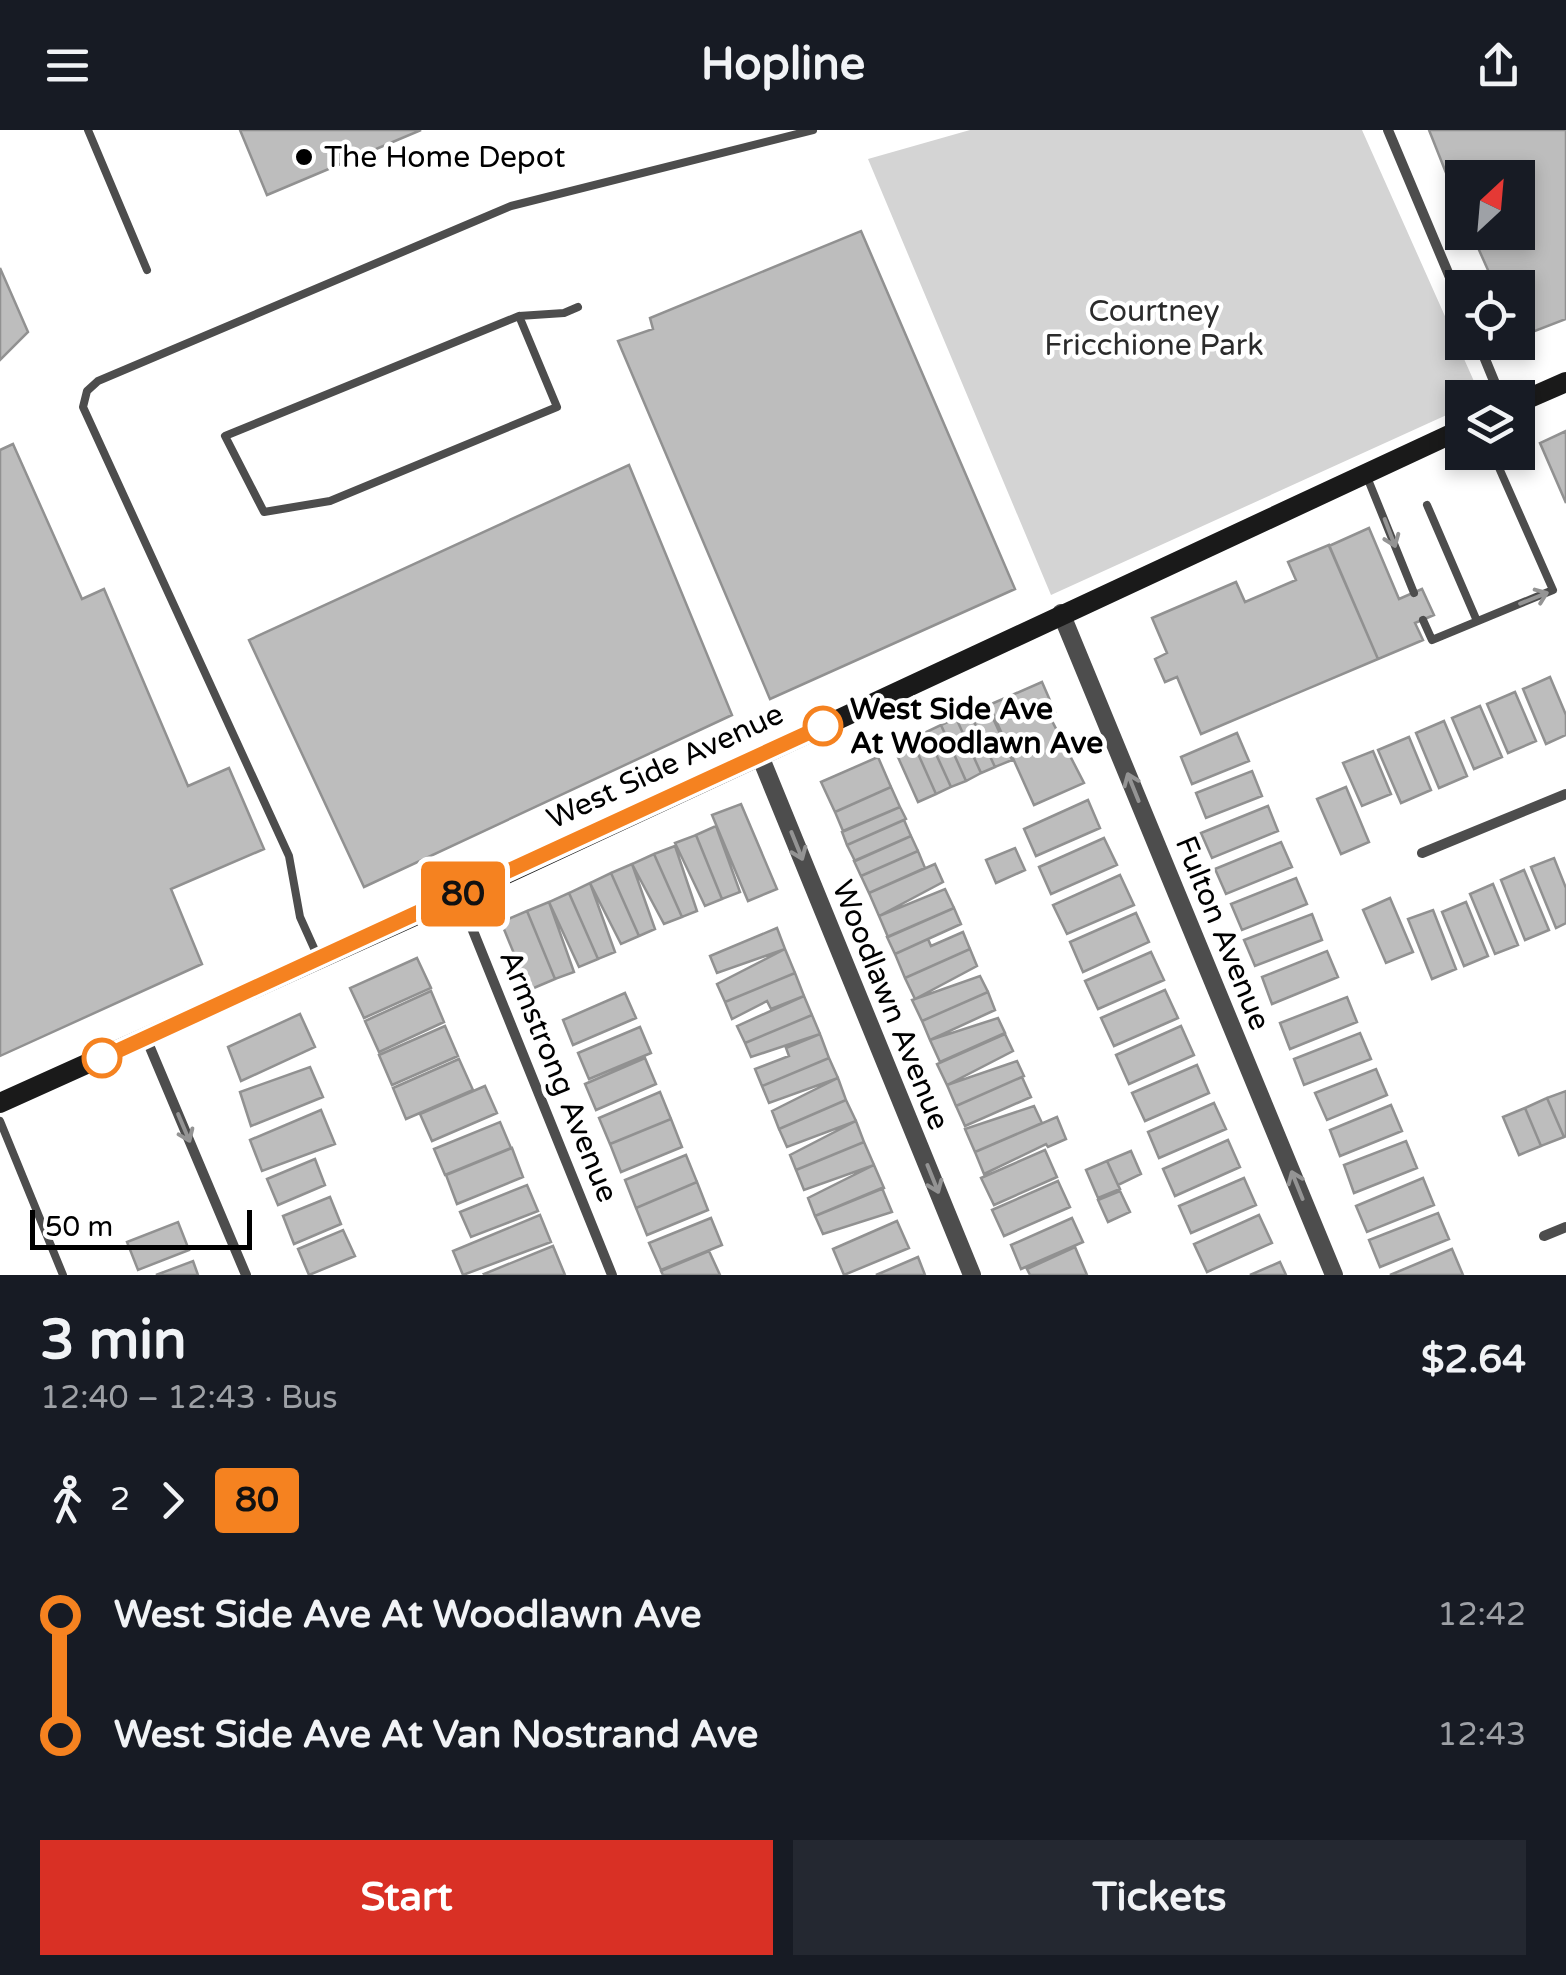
<!DOCTYPE html>
<html lang="en">
<head>
<meta charset="utf-8">
<style>
  body { margin:0; font-family:"Varela Round",sans-serif; background:#242831; color:#f1f3f6; height:100vh; display:flex; flex-direction:column; font-size:38px; white-space:nowrap }
  * { box-sizing:border-box; margin:0 }
  p { font-size:32px; color:#9ea1a6 }
  .icon { flex:none; width:55px; height:55px; fill:none; stroke:currentColor; stroke-width:2; stroke-linecap:round; stroke-linejoin:round }
  .map { position:relative; height:1145px; overflow:hidden }
  .details { display:flex; flex-direction:column; background:#171b24; flex:1 }
  .details>* { flex:none }
  .badge { padding:0 20px; border-radius:8px; font-size:35px; line-height:65px }
  .needle { width:65px; rotate:26deg }
  .fabs { position:absolute; left:1445px; top:30px; display:grid; gap:20px }
  .fabs a { display:grid; place-items:center; width:90px; height:90px; border-radius:0px; background:#171b24; box-shadow:0 5px 15px #0003; font-size:50px }
  .scale { position:absolute; left:30px; bottom:25px; width:222px; box-sizing:border-box; padding-left:10px; border:5px solid #000; border-top:0; font-size:28px; line-height:35px; white-space:nowrap; color:#000; -webkit-text-stroke:8px #fff; paint-order:stroke }
  .map>.badge { position:absolute; translate:-50% -50%; box-shadow:0 0 0 5px #fff }
  .legs { display:flex; align-items:center; gap:15px; height:110px; padding:0 40px; font-size:32px }
  .legs p { margin-inline-start:auto }
  .summary { display:flex; align-items:center; justify-content:space-between; height:170px; padding:0 40px }
  h1 { font-size:55px; font-weight:800; line-height:75px }
  .cta { display:flex; gap:20px; margin-top:auto; padding:20px 40px }
  .cta a { flex:1; height:115px; border-radius:0px; background:#d93025; color:#fff; font-size:40px; font-weight:800; line-height:115px; text-align:center }
  .cta a+a { background:#242831; color:#f1f3f6 }
  ul { padding:0 40px; list-style:none }
  li { display:flex; align-items:center; gap:35px; height:120px; font-size:38px }
  li i { display:grid; place-items:center; width:15px; height:100%; margin:0 12px; background:currentColor }
  li i::after { content:''; width:25px; height:25px; margin:-12px; border:8px solid; border-radius:50%; background:#171b24 }
  li p { margin-inline-start:auto }
  li:first-child i { background:linear-gradient(#0000 50%,currentColor 0) }
  li:last-child i { background:linear-gradient(currentColor 50%,#0000 0) }
  header { display:flex; justify-content:space-between; align-items:center; height:130px; padding:0 40px; background:#171b24; font-size:45px; font-weight:800 }
  .map>svg:first-child { display:block }
  .green { fill:#d4d4d4 }
  .building { fill:#bdbdbd; stroke:#919191; stroke-width:2.5 }
  .lines { fill:none; stroke-linecap:round; stroke-linejoin:round }
  .service { stroke:#4d4d4d; stroke-width:8 }
  .minor { stroke:#4d4d4d; stroke-width:10 }
  .tertiary { stroke:#4d4d4d; stroke-width:18 }
  .secondary { stroke:#1a1a1a; stroke-width:20 }
  .oneway { stroke:#949494 }
  .line-1-casing { stroke:#fff; stroke-width:22 }
  .line-1 { stroke:#f58220; stroke-width:15 }
  .poi-dot { fill:#000; stroke:#fff; stroke-width:4 }
  .stop-1-dot { fill:#fff; stroke:#f58220; stroke-width:5 }
  .labels { text-anchor:middle; stroke-width:9; stroke-linejoin:round; paint-order:stroke }
  .poi-label { font-size:30px; fill:#000; stroke:#fff; text-anchor:start }
  .park-label { font-size:30px; fill:#2b2b2b; stroke:#fff }
  .stop-label { font-size:30px; font-weight:bold; fill:#000; stroke:#fff; text-anchor:start }
  .street-label { font-size:30px; fill:#000; stroke:#fff }
</style>
</head>
<body>
<header><svg class="icon" aria-label="menu" viewBox="0 0 24 24"><path d="M4 6h16M4 12h16M4 18h16"/></svg>Hopline<svg class="icon" aria-label="share" viewBox="0 0 24 24"><path d="M12 15V3M7 8l5-5 5 5M5 13v7h14v-7"/></svg></header>
<div class="map">
<svg width="1566" height="1145" viewBox="0 0 1566 1145">
  <rect width="100%" height="100%" fill="#fff"/>
  <path class="green" d="M 970,0 L 1362,0 L 1481,267 L 1462,268 L 1462,278 L 1051,465 L 868,29 Z"/>
  <path class="building" d="M 240,0 L 421,0 L 267,65 Z
    M 1429,0 L 1566,0 L 1566,189 L 1519,207 L 1518,158 L 1496,158 L 1471,102 L 1518,102 L 1518,48 L 1462,48 L 1462,83 Z
    M 861,101 L 1015,459 L 770,569 L 618,211 L 653,199 L 650,188 Z
    M 0,138 L 28,202 L 0,230 Z
    M 1566,301 L 1566,373 L 1540,313 Z
    M 13,314 L 82,469 L 104,459 L 188,656 L 229,638 L 264,719 L 171,759 L 202,834 L 0,926 L 0,320 Z
    M 629,335 L 732,585 L 364,757 L 249,510 Z
    M 1369,398 L 1399,469 L 1422,459 L 1434,485 L 1415,493 L 1423,510 L 1378,529 L 1329,416 Z
    M 1329,415 L 1378,529 L 1201,604 L 1177,547 L 1165,552 L 1155,529 L 1167,523 L 1152,488 L 1236,452 L 1245,472 L 1296,450 L 1288,432 Z
    M 1550,547 L 1566,585 L 1566,605 L 1546,614 L 1523,559 Z
    M 1042,552 L 1055,582 L 1049,585 L 1084,653 L 1034,675 L 989,575 Z
    M 1515,562 L 1536,611 L 1508,623 L 1487,574 Z
    M 987,575 L 1012,630 L 995,637 L 970,583 Z
    M 1480,576 L 1502,627 L 1474,639 L 1452,588 Z
    M 970,583 L 995,637 L 981,643 L 956,588 Z
    M 956,588 L 981,643 L 966,651 L 941,595 Z
    M 1444,591 L 1467,646 L 1439,658 L 1416,603 Z
    M 941,595 L 966,651 L 951,657 L 926,602 Z
    M 926,602 L 951,657 L 936,664 L 911,608 Z
    M 1237,603 L 1249,631 L 1192,654 L 1181,627 Z
    M 1409,607 L 1431,660 L 1401,673 L 1378,620 Z
    M 911,608 L 936,664 L 918,672 L 893,616 Z
    M 1373,621 L 1391,664 L 1362,676 L 1343,633 Z
    M 878,627 L 891,657 L 835,682 L 821,652 Z
    M 1252,641 L 1262,666 L 1206,688 L 1196,663 Z
    M 891,657 L 900,677 L 843,701 L 835,682 Z
    M 1346,657 L 1369,712 L 1341,724 L 1317,669 Z
    M 1088,670 L 1100,698 L 1036,726 L 1024,699 Z
    M 741,674 L 777,759 L 748,771 L 712,685 Z
    M 1268,676 L 1278,701 L 1212,728 L 1201,703 Z
    M 900,677 L 906,689 L 847,715 L 842,702 Z
    M 904,690 L 911,706 L 855,731 L 847,715 Z
    M 716,696 L 740,762 L 722,769 L 696,705 Z
    M 696,705 L 722,769 L 705,776 L 675,713 Z
    M 911,706 L 918,721 L 861,746 L 854,731 Z
    M 1104,708 L 1117,735 L 1051,764 L 1039,737 Z
    M 1281,712 L 1292,737 L 1226,764 L 1215,739 Z
    M 675,716 L 697,781 L 682,787 L 654,724 Z
    M 1015,718 L 1025,740 L 996,753 L 986,730 Z
    M 918,721 L 925,738 L 869,763 L 861,746 Z
    M 654,724 L 682,787 L 664,794 L 632,734 Z
    M 1554,728 L 1566,758 L 1566,793 L 1556,798 L 1531,737 Z
    M 632,734 L 655,799 L 639,806 L 611,743 Z
    M 935,734 L 943,752 L 879,786 L 869,763 Z
    M 1524,740 L 1549,800 L 1525,810 L 1501,750 Z
    M 611,743 L 639,806 L 621,814 L 590,753 Z
    M 1120,745 L 1134,775 L 1067,804 L 1053,775 Z
    M 1296,748 L 1307,774 L 1242,800 L 1231,774 Z
    M 590,753 L 615,822 L 598,829 L 569,763 Z
    M 1493,754 L 1518,815 L 1495,824 L 1470,764 Z
    M 945,759 L 954,778 L 888,807 L 879,786 Z
    M 569,763 L 598,829 L 579,837 L 549,772 Z
    M 1390,768 L 1413,822 L 1386,833 L 1363,780 Z
    M 549,772 L 574,842 L 555,849 L 527,781 Z
    M 1466,772 L 1488,826 L 1464,836 L 1442,782 Z
    M 954,778 L 961,794 L 895,824 L 887,807 Z
    M 1433,780 L 1456,839 L 1432,849 L 1408,789 Z
    M 527,781 L 555,849 L 529,860 L 501,792 Z
    M 1136,783 L 1149,812 L 1083,842 L 1070,812 Z
    M 1312,784 L 1322,810 L 1255,836 L 1244,810 Z
    M 777,798 L 785,819 L 717,843 L 710,826 Z
    M 963,802 L 970,819 L 905,848 L 895,824 L 928,809 L 931,816 Z
    M 785,819 L 795,843 L 725,872 L 717,854 Z
    M 970,819 L 977,836 L 915,869 L 905,848 Z
    M 1327,821 L 1338,847 L 1272,874 L 1262,847 Z
    M 1151,822 L 1164,850 L 1098,879 L 1085,851 Z
    M 417,828 L 431,858 L 364,888 L 350,858 Z
    M 795,843 L 804,866 L 771,879 L 767,871 L 732,889 L 725,872 Z
    M 980,846 L 988,862 L 922,891 L 912,870 Z
    M 1165,860 L 1178,888 L 1114,916 L 1101,888 Z
    M 431,861 L 444,892 L 379,922 L 365,891 Z
    M 988,862 L 995,880 L 930,910 L 922,891 Z
    M 625,863 L 636,888 L 573,915 L 563,890 Z
    M 804,866 L 812,885 L 745,913 L 737,896 Z
    M 1347,867 L 1357,892 L 1290,919 L 1280,893 Z
    M 300,884 L 315,917 L 241,951 L 228,917 Z
    M 812,885 L 820,904 L 751,927 L 745,913 Z
    M 998,888 L 1005,903 L 940,932 L 930,910 Z
    M 445,896 L 458,926 L 392,955 L 379,925 Z
    M 1181,896 L 1194,925 L 1129,954 L 1116,925 Z
    M 640,897 L 651,923 L 589,949 L 578,923 Z
    M 1360,903 L 1371,929 L 1304,955 L 1294,929 Z
    M 820,904 L 829,928 L 762,956 L 755,939 L 789,926 L 786,918 Z
    M 1005,904 L 1013,921 L 947,955 L 937,934 Z
    M 645,928 L 656,954 L 596,980 L 585,954 Z
    M 829,928 L 838,948 L 769,973 L 762,956 Z
    M 459,929 L 473,960 L 406,989 L 393,958 Z
    M 1017,931 L 1024,946 L 956,976 L 947,955 Z
    M 1197,935 L 1209,963 L 1145,991 L 1132,963 Z
    M 310,937 L 323,967 L 251,996 L 240,962 Z
    M 1376,939 L 1387,965 L 1327,990 L 1315,963 Z
    M 1022,947 L 1031,967 L 965,996 L 956,976 Z
    M 838,948 L 846,970 L 779,999 L 772,981 Z
    M 485,956 L 497,983 L 432,1011 L 420,984 Z
    M 1566,961 L 1566,1006 L 1564,1007 L 1547,968 Z
    M 660,962 L 671,989 L 610,1014 L 599,988 Z
    M 1547,968 L 1564,1007 L 1541,1016 L 1525,978 Z
    M 846,970 L 856,991 L 787,1017 L 779,999 Z
    M 1214,973 L 1226,999 L 1159,1028 L 1148,1002 Z
    M 1391,975 L 1402,1001 L 1340,1026 L 1330,1000 Z
    M 1034,976 L 1042,993 L 975,1022 L 965,999 Z
    M 1525,978 L 1541,1016 L 1519,1025 L 1503,987 Z
    M 321,980 L 335,1014 L 262,1041 L 250,1010 Z
    M 1057,987 L 1066,1009 L 1048,1017 L 1046,1014 L 984,1044 L 975,1022 Z
    M 671,989 L 682,1017 L 621,1042 L 610,1014 Z
    M 856,991 L 864,1012 L 796,1040 L 790,1025 Z
    M 500,992 L 511,1018 L 445,1045 L 434,1019 Z
    M 1228,1010 L 1240,1037 L 1175,1066 L 1163,1039 Z
    M 1406,1011 L 1417,1038 L 1354,1063 L 1344,1035 Z
    M 864,1012 L 874,1035 L 804,1060 L 796,1040 Z
    M 512,1018 L 523,1047 L 457,1074 L 446,1045 Z
    M 1045,1020 L 1057,1047 L 994,1075 L 981,1048 Z
    M 1131,1021 L 1141,1044 L 1118,1055 L 1107,1031 Z
    M 686,1025 L 697,1052 L 636,1078 L 625,1050 Z
    M 315,1029 L 325,1055 L 278,1075 L 267,1049 Z
    M 1107,1031 L 1120,1059 L 1098,1068 L 1086,1040 Z
    M 874,1035 L 884,1058 L 815,1086 L 808,1068 Z
    M 1244,1048 L 1256,1075 L 1191,1103 L 1179,1076 Z
    M 1423,1048 L 1434,1075 L 1367,1102 L 1356,1076 Z
    M 1058,1051 L 1070,1077 L 1004,1106 L 992,1080 Z
    M 697,1052 L 708,1080 L 647,1105 L 636,1078 Z
    M 527,1055 L 538,1081 L 471,1107 L 460,1082 Z
    M 882,1058 L 892,1082 L 823,1104 L 815,1086 Z
    M 1120,1061 L 1130,1082 L 1108,1092 L 1098,1070 Z
    M 330,1067 L 341,1094 L 294,1114 L 283,1086 Z
    M 1438,1083 L 1449,1109 L 1380,1137 L 1369,1110 Z
    M 540,1085 L 551,1112 L 463,1145 L 453,1121 Z
    M 1259,1085 L 1272,1113 L 1207,1142 L 1194,1114 Z
    M 711,1088 L 722,1115 L 661,1140 L 649,1113 Z
    M 1072,1088 L 1083,1112 L 1021,1139 L 1011,1115 Z
    M 897,1091 L 909,1118 L 844,1145 L 833,1119 Z
    M 178,1092 L 189,1120 L 138,1140 L 127,1112 Z
    M 343,1100 L 355,1126 L 309,1145 L 298,1119 Z
    M 553,1116 L 565,1145 L 485,1145 L 484,1144 Z
    M 1075,1117 L 1087,1145 L 1030,1145 L 1027,1139 Z
    M 1452,1119 L 1463,1145 L 1390,1145 Z
    M 709,1121 L 720,1145 L 663,1145 L 661,1141 Z
    M 918,1127 L 925,1145 L 876,1145 Z
    M 193,1131 L 198,1145 L 156,1145 Z
    M 1280,1132 L 1286,1145 L 1250,1145 Z"/>
  <g class="lines">
    <path class="service" d="M 88,0 L 147,140
      M 519,186 L 557,277 L 330,371 L 264,382 L 225,306 L 519,186 L 564,183 L 578,177
      M 1367,347 L 1414,463
      M 1427,375 L 1477,491
      M 1423,490 L 1432,510 L 1553,460 L 1492,322
      M 318,827 L 300,787 L 289,726 L 83,277 L 87,261 L 98,251 L 511,76 L 813,0
      M 0,991 L 63,1145"/>
    <path class="minor" d="M 1388,0 L 1462,176
      M 1478,212 L 1501,268
      M 1422,723 L 1566,664
      M 459,766 L 612,1145
      M 146,908 L 246,1145
      M 1544,1106 L 1566,1097"/>
    <path class="tertiary" d="M 1061,483 L 1334,1145
      M 760,626 L 972,1145"/>
    <path class="secondary" d="M 1518,273 L 1566,252
      M 0,973 L 459,766 L 1462,299"/>
  </g>
  <defs><path id="oneway-shaft" d="M-6 0H5M1.5-3L5.5 0L1.5 3" fill="none" stroke-width="1.6" stroke-linecap="round" stroke-linejoin="round" transform="scale(2.5)"/></defs>
  <g class="oneway">
    <use href="#oneway-shaft" transform="translate(1390 403) rotate(69)"/>
    <use href="#oneway-shaft" transform="translate(1534 468) rotate(-22)"/>
    <use href="#oneway-shaft" transform="translate(1133 657) rotate(-112)"/>
    <use href="#oneway-shaft" transform="translate(797 716) rotate(68)"/>
    <use href="#oneway-shaft" transform="translate(184 998) rotate(67)"/>
    <use href="#oneway-shaft" transform="translate(933 1049) rotate(68)"/>
    <use href="#oneway-shaft" transform="translate(1297 1055) rotate(-112)"/>
  </g>
  <g class="lines">
    <g class="line-1-casing">
      <path id="line-1" d="M 102,928 L 823,596"/>
    </g>
    <use href="#line-1" class="line-1"/>
  </g>
  <circle class="poi-dot" cx="304" cy="27" r="10"/>
  <g class="stop-1-dot">
    <circle cx="823" cy="596" r="18"/>
    <circle cx="102" cy="928" r="18"/>
  </g>
  <g class="labels">
    <g class="poi-label">
      <text x="324" y="37">The Home Depot</text>
    </g>
    <g class="park-label">
      <text x="1154" y="191">Courtney<tspan x="1154" dy="34">Fricchione Park</tspan></text>
    </g>
    <g class="stop-label">
      <text x="850" y="589">West Side Ave<tspan x="850" dy="34">At Woodlawn Ave</tspan></text>
    </g>
    <g class="street-label">
      <text transform="translate(665 636) rotate(-25)" y="10">West Side Avenue</text>
      <text transform="translate(1223 803) rotate(68)" y="10">Fulton Avenue</text>
      <text transform="translate(891 875) rotate(68)" y="10">Woodlawn Avenue</text>
      <text transform="translate(559 946) rotate(68)" y="10">Armstrong Avenue</text>
    </g>
  </g>
</svg>
<div class="fabs">
<a><svg class="needle" viewBox="-14 -14 28 28"><path d="M0-13l5 13h-10z" fill="#e53935"/><path d="M0 13l5-13h-10z" fill="#9ea1a6"/></svg></a>
<a><svg class="icon" aria-label="locate" viewBox="0 0 24 24"><circle cx="12" cy="12" r="6"/><path d="M12 2v4M12 18v4M2 12h4M18 12h4"/></svg></a>
<a><svg class="icon" aria-label="layers" viewBox="0 0 24 24"><path d="M12 4l9 5-9 5-9-5zM3 14l9 5 9-5"/></svg></a>
</div>
<div class="scale">50 m</div>
<b class="badge" style="left:463px;top:764px;background:#f58220;color:#111">80</b>
</div>
<section class="details">
<div class="summary"><div><h1>3 min</h1><p>12:40 – 12:43 · Bus</p></div><b>$2.64</b></div>
<div class="legs"><svg class="icon" aria-label="walk" viewBox="0 0 24 24"><circle cx="13" cy="4" r="2"/><path d="M13 8l-2 6 4 7M11 14l-3 7M7 12l3-4h3l4 4"/></svg>2<svg class="icon" aria-label="forward" viewBox="0 0 24 24"><path d="M9 5l7 7-7 7"/></svg><b class="badge" style="background:#f58220;color:#111">80</b></div>
<ul>
<li><i style="color:#f58220"></i><b>West Side Ave At Woodlawn Ave</b><p>12:42</p></li>
<li><i style="color:#f58220"></i><b>West Side Ave At Van Nostrand Ave</b><p>12:43</p></li>
</ul>
<div class="cta"><a>Start</a><a>Tickets</a></div>
</section>
</body>
</html>
